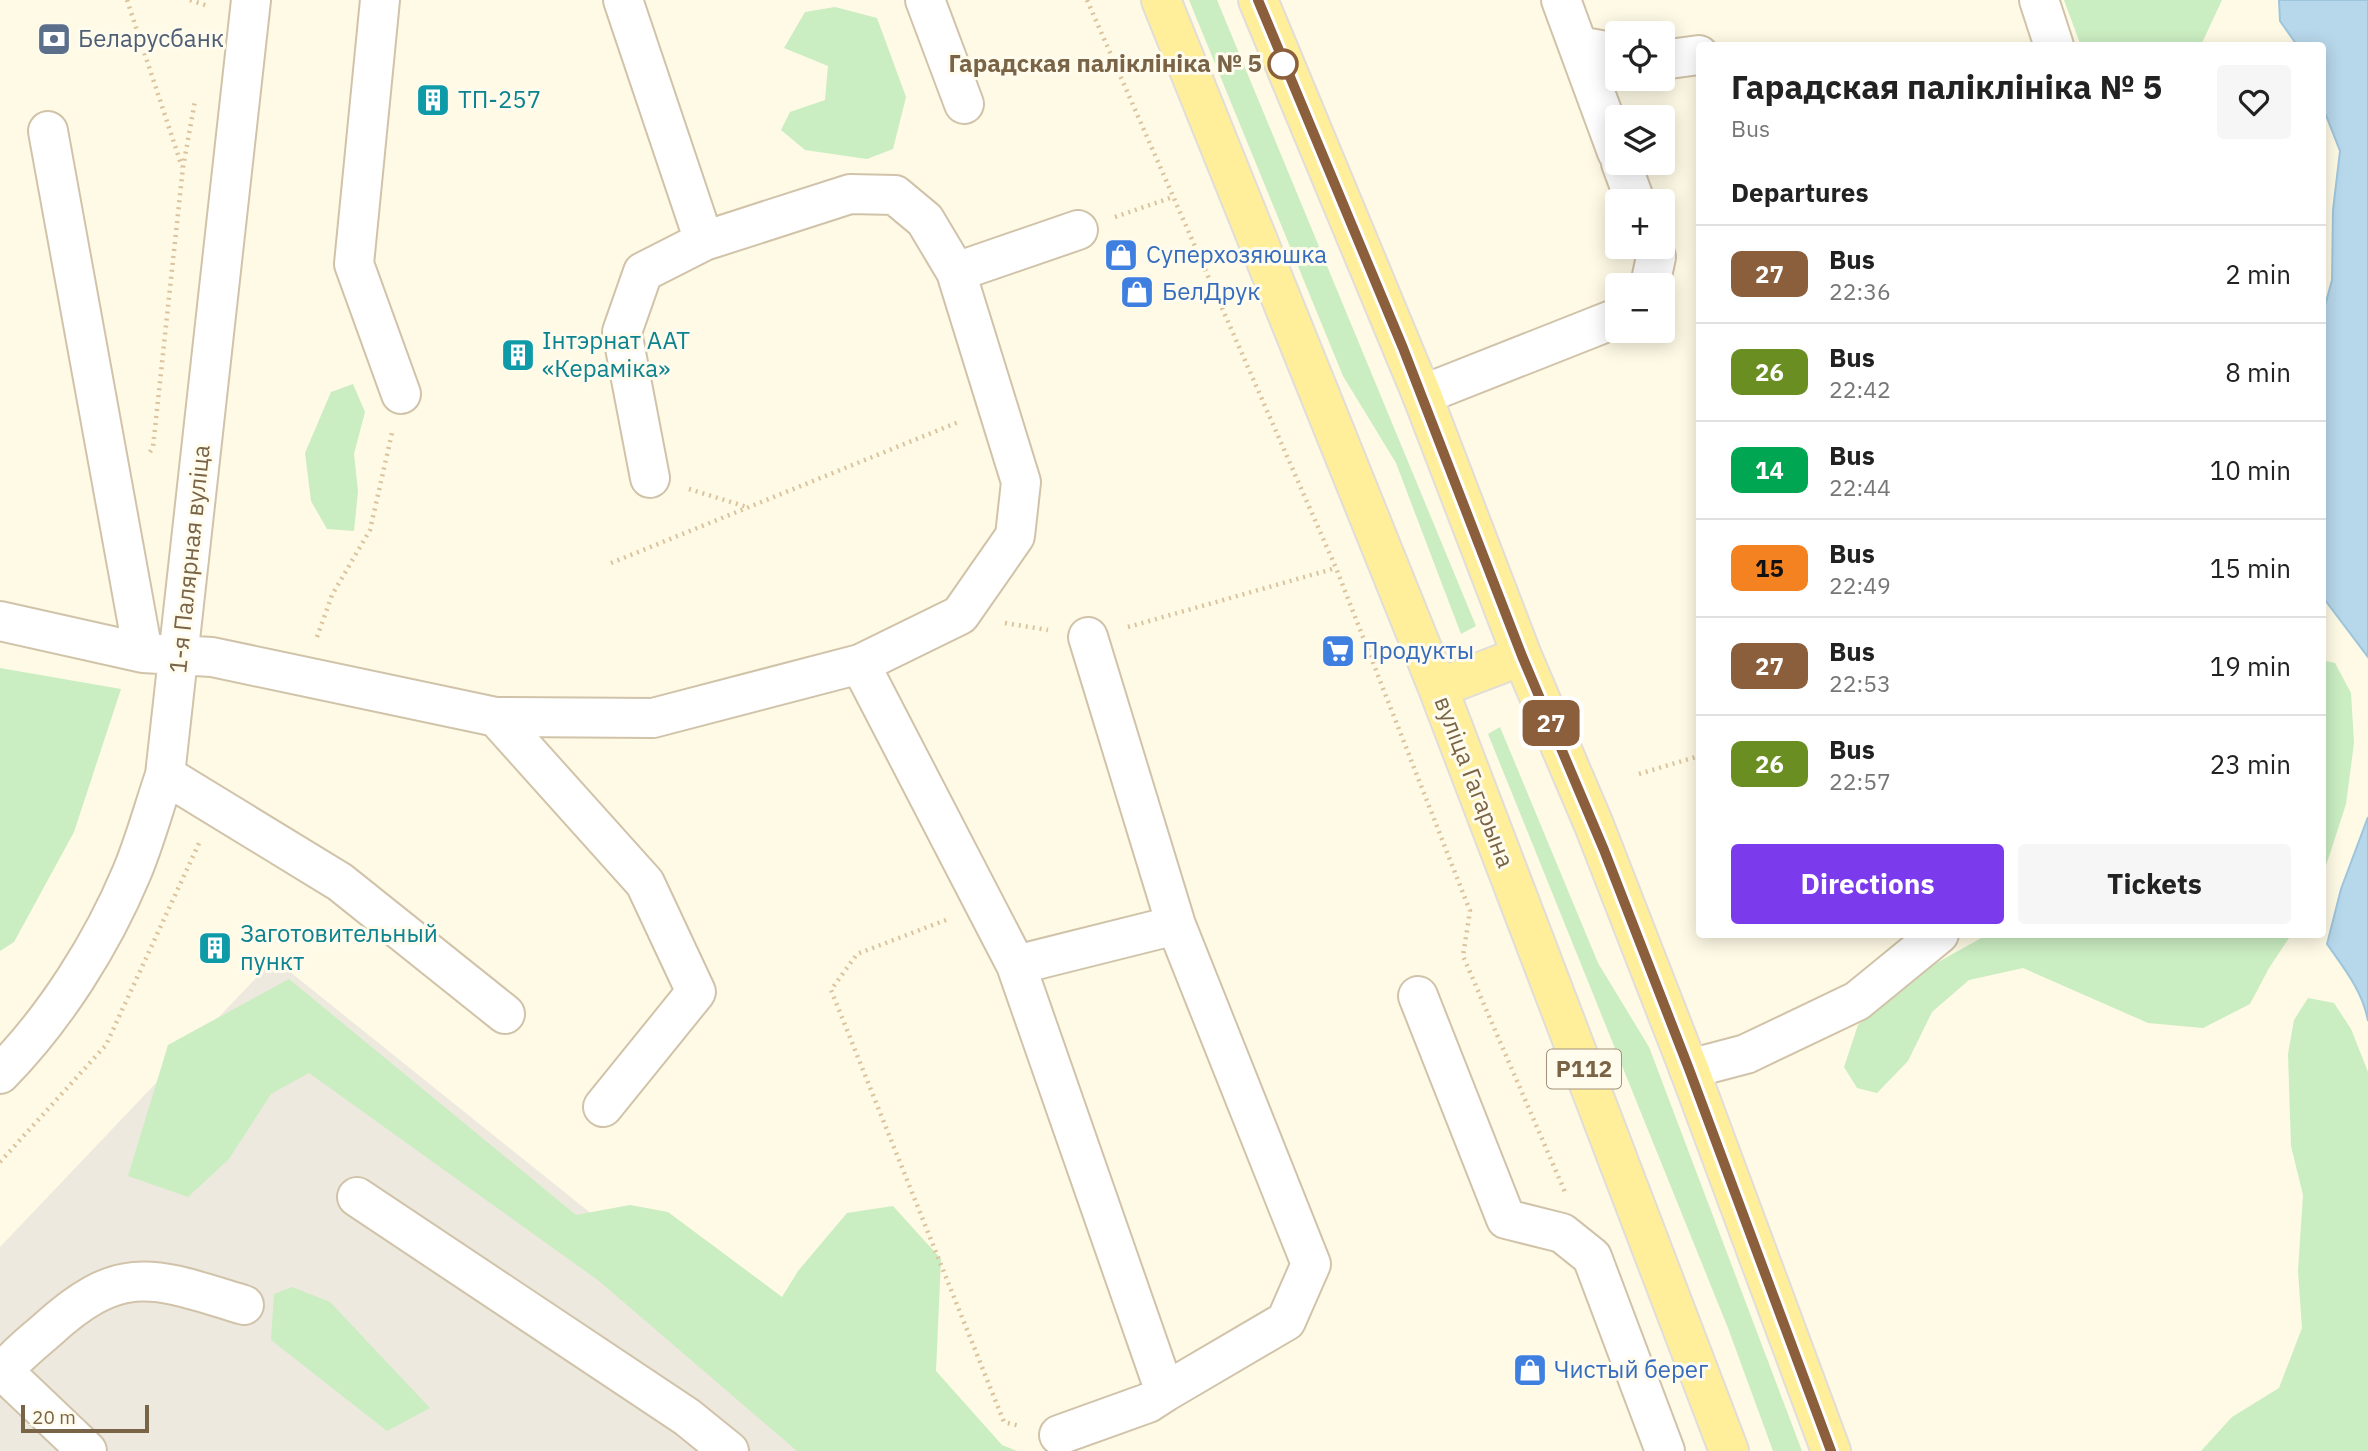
<!DOCTYPE html>
<html lang="en">
<head>
<meta charset="utf-8">
<style>
  body { margin:0; font-family:"IBM Plex Sans",sans-serif; background:#f6f6f6; color:#222; height:100vh; display:flex; flex-direction:column; font-size:26px; white-space:nowrap }
  * { box-sizing:border-box; margin:0 }
  p { font-size:23px; color:#767676 }
  .icon { flex:none; width:38px; height:38px; fill:none; stroke:currentColor; stroke-width:2; stroke-linecap:round; stroke-linejoin:round }
  .map { position:relative; flex:1; overflow:hidden }
  .panel { position:absolute; left:1696px; top:42px; width:630px; height:896px; display:flex; flex-direction:column; background:#fff; border-radius:7px; box-shadow:0 4px 18px #0003 }
  .panel>* { flex:none }
  .badge { padding:0 14px; border-radius:10px; font-size:24px; line-height:46px }
  .buttons { position:absolute; left:1605px; top:21px; display:grid; gap:14px }
  .buttons a { display:grid; place-items:center; width:70px; height:70px; border-radius:7px; background:#fff; box-shadow:0 4px 18px #0003; font-size:35px }
  .scale { position:absolute; left:21px; bottom:18px; width:128px; box-sizing:border-box; padding-left:7px; border:4px solid #7a6447; border-top:0; font-size:19px; line-height:24px; white-space:nowrap; color:#7a6447; -webkit-text-stroke:5px #fffced; paint-order:stroke }
  .map>.badge { position:absolute; translate:-50% -50%; box-shadow:0 0 0 4px #fff }
  h2 { padding:0 35px; font-size:26px; line-height:63px }
  .round { display:grid; place-items:center; flex:none; width:74px; height:74px; border-radius:7px; background:#f6f6f6 }
  .summary { display:flex; align-items:center; justify-content:space-between; height:119px; padding:0 35px }
  h1 { font-size:33px; font-weight:800; line-height:52px }
  .button { display:flex; gap:14px; margin-top:auto; padding:14px 35px }
  .button a { flex:1; height:80px; border-radius:7px; background:#7c3aed; color:#fff; font-size:28px; font-weight:800; line-height:80px; text-align:center }
  .button a+a { background:#f6f6f6; color:#222 }
  ul { padding:0; list-style:none }
  li { display:flex; align-items:center; gap:21px; height:98px; padding:0 35px; border-top:2px solid #e0e0e0 }
  li div { flex:1 }
  li b { display:block; font-size:26px }
  li em { font-style:normal }
  li .badge { min-width:77px; font-weight:700; text-align:center }
  .map>svg:first-child { display:block }
  .industrial { fill:#eee9df }
  .green { fill:#caedc2 }
  .water { fill:#b7d7ea; stroke:#9dc5dc; stroke-width:2 }
  .lines { fill:none; stroke-linecap:round; stroke-linejoin:round }
  .minor-casing { stroke:#d1c3a9; stroke-width:42 }
  .major-casing { stroke:#e2ddd7; stroke-width:42 }
  .path { stroke:#dbc39d; stroke-width:4.5; stroke-dasharray:2 5; stroke-linecap:butt }
  .minor { stroke:#fff; stroke-width:38 }
  .major { stroke:#ffef9b; stroke-width:38 }
  .line-casing { stroke:#fff; stroke-width:16 }
  .line { stroke:#8b5e3c; stroke-width:10 }
  .stop-dot { fill:#fff; stroke:#8b5e3c; stroke-width:3.5 }
  .labels { text-anchor:middle; stroke-width:6; stroke-linejoin:round; paint-order:stroke }
  .shield { fill:#fffced; stroke:#a29279; stroke-width:2 }
  .shield-label { font-size:23px; font-weight:bold; fill:#7a6447 }
  .service-label { font-size:24px; fill:#4e5e75; stroke:#fffced; text-anchor:start }
  .stop-label { font-size:24px; font-weight:bold; fill:#7a6447; stroke:#fffced; text-anchor:end }
  .culture-label { font-size:24px; fill:#0d838f; stroke:#fffced; text-anchor:start }
  .shop-label { font-size:24px; fill:#366cbe; stroke:#fffced; text-anchor:start }
  .street-label { font-size:24px; fill:#7a6447; stroke:#fffced }
</style>
</head>
<body>
<div class="map">
<svg width="2368" height="1451" viewBox="0 0 2368 1451">
  <rect width="100%" height="100%" fill="#fefae5"/>
  <path class="industrial" d="M 274,959 L 664,1272 L 940,1451 L 0,1451 L 0,1247 Z"/>
  <path class="green" d="M 1189,0 L 1217,0 L 1476,626 L 1461,634 L 1396,463 L 1343,376 Z
    M 2064,0 L 2222,0 L 2201,45 L 2081,46 Z
    M 835,7 L 877,18 L 906,97 L 893,149 L 867,159 L 805,150 L 781,130 L 790,112 L 825,100 L 828,66 L 784,48 L 805,12 Z
    M 353,384 L 365,412 L 354,454 L 358,491 L 354,531 L 327,529 L 311,501 L 305,453 L 331,392 Z
    M 2322,660 L 2335,663 L 2351,693 L 2354,743 L 2346,804 L 2322,878 Z
    M 0,668 L 121,689 L 74,832 L 14,942 L 0,951 Z
    M 1500,727 L 1598,963 L 1649,1047 L 1802,1451 L 1773,1451 L 1728,1328 L 1488,734 Z
    M 1994,934 L 2291,935 L 2269,968 L 2250,1004 L 2203,1028 L 2148,1023 L 2023,968 L 1969,980 L 1932,1012 L 1908,1061 L 1877,1093 L 1857,1088 L 1844,1067 L 1858,1025 L 1908,979 L 1983,937 Z
    M 289,979 L 576,1215 L 630,1205 L 668,1212 L 782,1297 L 798,1271 L 847,1213 L 893,1206 L 941,1259 L 936,1371 L 1002,1445 L 1017,1451 L 797,1451 L 599,1281 L 309,1073 L 271,1094 L 229,1159 L 188,1197 L 128,1176 L 168,1045 Z
    M 2308,998 L 2334,1003 L 2351,1029 L 2368,1072 L 2368,1451 L 2201,1451 L 2232,1417 L 2279,1388 L 2302,1328 L 2298,1271 L 2303,1195 L 2291,1146 L 2288,1054 L 2294,1020 Z
    M 292,1287 L 330,1302 L 430,1408 L 387,1431 L 271,1340 L 274,1294 Z"/>
  <path class="water" d="M 2279,0 L 2368,0 L 2368,657 L 2322,596 L 2322,317 L 2332,280 L 2333,210 L 2340,151 L 2322,105 L 2322,46 L 2297,45 L 2280,21 Z
    M 2368,817 L 2368,1021 C 2363,992 2344,968 2327,944 L 2341,889 Z"/>
  <g class="lines">
    <g class="minor-casing">
      <path id="minor" d="M 380,0 L 354,264 L 401,394
        M 623,0 L 704,241
        M 925,0 L 964,104
        M 1561,0 L 1617,152
        M 2039,0 L 2054,46
        M 1578,46 L 1617,53
        M 1662,60 L 1699,55
        M 48,131 L 143,653
        M 1621,163 L 1635,201
        M 956,272 L 1078,230
        M 1650,285 L 1656,257 L 1652,247
        M 1422,395 L 1617,318
        M 0,621 L 143,653 L 212,657 L 496,717 L 653,718 L 860,664 L 960,615 L 1015,536 L 1021,482 L 956,272 L 925,220 L 895,195 L 850,194 L 704,241 L 643,272 L 622,332 L 650,478
        M 860,664 L 1016,965 L 1176,925
        M 496,717 L 645,883 L 696,992 L 603,1107
        M 165,775 L 340,882 L 505,1014
        M 1016,965 L 1165,1392 L 1286,1321 L 1311,1264 L 1176,925 L 1088,637
        M 1418,996 L 1506,1219 L 1562,1233 L 1592,1257 L 1665,1451
        M 1689,1069 L 1746,1054 L 1857,1001 L 1939,934
        M 0,1074 C 55,1018 102,944 132,872 C 145,841 154,807 165,775 L 251,0
        M 357,1197 L 687,1417 L 729,1451
        M 3,1371 L 87,1451
        M 0,1375 C 13,1358 31,1344 47,1330 C 122,1261 155,1278 244,1305
        M 1059,1435 L 1148,1403 L 1165,1392"/>
    </g>
    <g class="major-casing">
      <path id="major" d="M 1161,0 L 1438,688 L 1729,1451
        M 1258,0 L 1422,395 L 1522,656 L 1594,825 L 1689,1069 L 1831,1451
        M 1438,688 L 1522,656"/>
    </g>
    <path class="path" d="M 127,0 L 182,167
      M 190,0 L 208,6
      M 1087,0 L 1336,568 L 1470,911 L 1463,956 L 1565,1192
      M 1115,217 L 1173,197
      M 150,452 L 153,447 L 183,167 L 195,101
      M 689,489 L 747,507
      M 611,563 L 961,421
      M 1005,623 L 1048,630
      M 1128,627 L 1336,568
      M 317,637 L 332,595 L 370,530 L 392,433
      M 1639,774 L 1699,756
      M 946,920 L 857,954 L 831,990 L 1004,1422 L 1020,1426
      M 0,1162 L 106,1045 L 200,841"/>
    <use href="#minor" class="minor"/>
    <use href="#major" class="major"/>
  </g>
  <g class="lines">
    <g class="line-casing">
      <path id="line" d="M 1258,0 L 1403,348 L 1522,656 L 1604,850 L 1689,1069 L 1831,1451"/>
    </g>
    <use href="#line" class="line"/>
  </g>
  <defs>
    <g id="bank-square" transform="scale(1.75)"><rect x="-9" y="-9" width="18" height="18" rx="4" fill="#5c6f8a" stroke="#fffced"/><path d="M-6-4H6V4H-6ZM0-2.3a2.3 2.3 0 1 0 0 4.6a2.3 2.3 0 1 0 0-4.6Z" fill="#fff"/></g>
    <g id="building-square" transform="scale(1.75)"><rect x="-9" y="-9" width="18" height="18" rx="4" fill="#0f9aa8" stroke="#fffced"/><path d="M-4-6H4V6H1V3H-1V6H-4ZM-2.5-4.3h1.7v1.8h-1.7ZM.8-4.3h1.7v1.8H.8ZM-2.5-1h1.7V.8h-1.7ZM.8-1h1.7V.8H.8Z" fill="#fff"/></g>
    <g id="shop-square" transform="scale(1.75)"><rect x="-9" y="-9" width="18" height="18" rx="4" fill="#3f7fe0" stroke="#fffced"/><path d="M-5-2.5h2.3a2.7 3.5 0 0 1 5.4 0H5L5.5 6h-11ZM-1.5-2.5h3a1.5 2.3 0 0 0-3 0Z" fill="#fff"/></g>
    <g id="supermarket-square" transform="scale(1.75)"><rect x="-9" y="-9" width="18" height="18" rx="4" fill="#3f7fe0" stroke="#fffced"/><path d="M-6-5.5h2.5l.6 2H6L4.5 2H-2.5L-4.4-4H-6ZM-1.5 3.2a1.3 1.3 0 1 0 .1 0ZM3 3.2a1.3 1.3 0 1 0 .1 0Z" fill="#fff"/></g>
  </defs>
  <g fill-rule="evenodd">
    <use href="#bank-square" x="54" y="39"/>
    <use href="#building-square" x="433" y="100"/>
    <use href="#shop-square" x="1121" y="255"/>
    <use href="#shop-square" x="1137" y="292"/>
    <use href="#building-square" x="518" y="355"/>
    <use href="#supermarket-square" x="1338" y="651"/>
    <use href="#building-square" x="215" y="948"/>
    <use href="#shop-square" x="1530" y="1370"/>
  </g>
  <circle class="stop-dot" cx="1283" cy="64" r="14"/>
  <g class="labels">
    <rect class="shield" x="1547" y="1049.5" width="74" height="39" rx="5"/>
    <g class="shield-label">
      <text x="1584" y="1077">Р112</text>
    </g>
    <g class="service-label">
      <text x="78" y="47">Беларусбанк</text>
    </g>
    <g class="stop-label">
      <text x="1262" y="72">Гарадская паліклініка № 5</text>
    </g>
    <g class="culture-label">
      <text x="458" y="108">ТП-257</text>
      <text x="542" y="349">Інтэрнат ААТ<tspan x="542" dy="28">«Кераміка»</tspan></text>
      <text x="240" y="942">Заготовительный<tspan x="240" dy="28">пункт</tspan></text>
    </g>
    <g class="shop-label">
      <text x="1146" y="263">Суперхозяюшка</text>
      <text x="1162" y="300">БелДрук</text>
      <text x="1362" y="659">Продукты</text>
      <text x="1554" y="1378">Чистый берег</text>
    </g>
    <g class="street-label">
      <text transform="translate(190 559) rotate(-84)" y="8">1-я Палярная вуліца</text>
      <text transform="translate(1474 782) rotate(69)" y="8">вуліца Гагарына</text>
    </g>
  </g>
</svg>
<div class="buttons">
<a><svg class="icon" aria-label="locate" viewBox="0 0 24 24"><circle cx="12" cy="12" r="6"/><path d="M12 2v4M12 18v4M2 12h4M18 12h4"/></svg></a>
<a><svg class="icon" aria-label="layers" viewBox="0 0 24 24"><path d="M12 4l9 5-9 5-9-5zM3 14l9 5 9-5"/></svg></a>
<a>+</a>
<a>−</a>
</div>
<div class="scale">20 m</div>
<b class="badge" style="left:1551px;top:723px;background:#8b5e3c;color:#fff">27</b>
<section class="panel">
<div class="summary"><div><h1>Гарадская паліклініка № 5</h1><p>Bus</p></div><a class="round"><svg class="icon" aria-label="heart" viewBox="0 0 24 24"><path d="M12 20l-8-8c-3-5 5-10 8-4 3-6 11-1 8 4z"/></svg></a></div>
<h2>Departures</h2>
<ul>
<li><span class="badge" style="background:#8b5e3c;color:#fff">27</span><div><b>Bus</b><p>22:36</p></div><em>2 min</em></li>
<li><span class="badge" style="background:#6b8e23;color:#fff">26</span><div><b>Bus</b><p>22:42</p></div><em>8 min</em></li>
<li><span class="badge" style="background:#00a651;color:#fff">14</span><div><b>Bus</b><p>22:44</p></div><em>10 min</em></li>
<li><span class="badge" style="background:#f58220;color:#111">15</span><div><b>Bus</b><p>22:49</p></div><em>15 min</em></li>
<li><span class="badge" style="background:#8b5e3c;color:#fff">27</span><div><b>Bus</b><p>22:53</p></div><em>19 min</em></li>
<li><span class="badge" style="background:#6b8e23;color:#fff">26</span><div><b>Bus</b><p>22:57</p></div><em>23 min</em></li>
</ul>
<div class="button"><a>Directions</a><a>Tickets</a></div>
</section>
</div>
</body>
</html>
